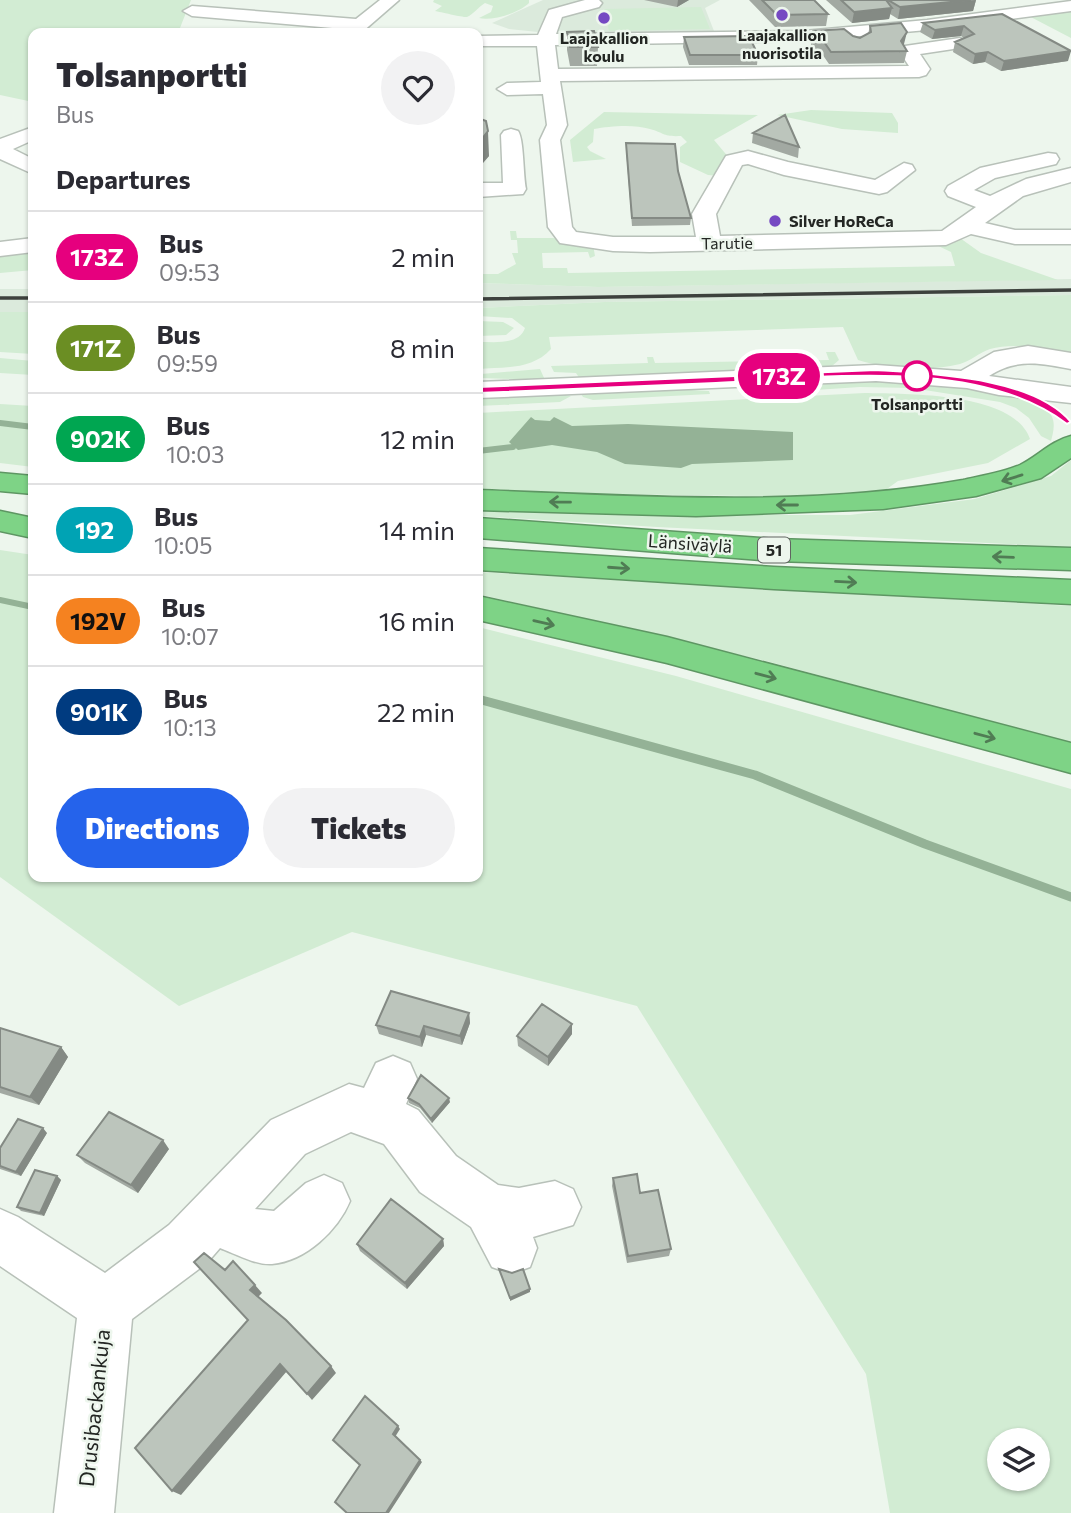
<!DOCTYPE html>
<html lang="en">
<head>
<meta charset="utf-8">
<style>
  body { margin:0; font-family:Commissioner,sans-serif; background:#f2f2f3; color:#2b2b33; height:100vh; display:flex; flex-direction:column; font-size:26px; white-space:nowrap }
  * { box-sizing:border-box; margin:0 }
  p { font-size:23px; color:#7c7c81 }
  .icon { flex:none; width:38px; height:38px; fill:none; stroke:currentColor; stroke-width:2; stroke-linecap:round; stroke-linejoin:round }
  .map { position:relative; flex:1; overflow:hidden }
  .sheet { position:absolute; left:28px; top:28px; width:455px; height:854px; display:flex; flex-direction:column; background:#fff; border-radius:14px; box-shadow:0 2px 5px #0004 }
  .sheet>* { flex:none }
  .badge { padding:0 14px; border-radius:23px; font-size:24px; line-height:46px }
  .tools { position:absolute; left:987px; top:1428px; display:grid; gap:14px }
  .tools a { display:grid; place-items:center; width:63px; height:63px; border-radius:50%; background:#fff; box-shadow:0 2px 5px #0004; font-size:35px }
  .map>.badge { position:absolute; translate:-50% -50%; box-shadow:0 0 0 4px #fff }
  h2 { padding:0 28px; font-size:26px; line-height:63px }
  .round { display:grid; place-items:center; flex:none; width:74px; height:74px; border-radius:37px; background:#f2f2f3 }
  .headline { display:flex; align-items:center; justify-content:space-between; height:119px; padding:0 28px }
  h1 { font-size:33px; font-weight:800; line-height:52px }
  .primary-button { display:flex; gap:14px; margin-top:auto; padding:14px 28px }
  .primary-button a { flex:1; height:80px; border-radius:42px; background:#2563eb; color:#fff; font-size:28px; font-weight:800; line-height:80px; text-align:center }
  .primary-button a+a { background:#f2f2f3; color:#2b2b33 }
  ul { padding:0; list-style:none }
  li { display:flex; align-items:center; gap:21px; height:91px; padding:0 28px; border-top:2px solid #e1e1e2 }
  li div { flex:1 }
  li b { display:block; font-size:26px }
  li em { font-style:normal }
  li .badge { min-width:77px; font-weight:700; text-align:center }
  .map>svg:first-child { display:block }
  .built { fill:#dbeadc }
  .green { fill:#d2ecd3; fill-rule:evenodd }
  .water { fill:#94b296 }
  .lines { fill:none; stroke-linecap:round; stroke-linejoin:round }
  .stream-far1 { stroke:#94b296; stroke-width:6 }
  .stream { stroke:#94b296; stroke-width:9 }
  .minor-casing { stroke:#b8c1b9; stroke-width:3 }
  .highway-casing { stroke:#5e9663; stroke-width:3 }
  .minor { fill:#fff; fill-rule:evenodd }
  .highway { fill:#7ed386; fill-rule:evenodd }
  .rail { stroke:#3d413d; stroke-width:3.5 }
  .wall { fill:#a2a9a2 }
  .shaded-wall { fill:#848a84 }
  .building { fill:#bcc5bc; stroke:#848a84; stroke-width:2 }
  .oneway { stroke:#507c54 }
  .line { fill:#e6007e; stroke:#fff; stroke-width:2 }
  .poi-dot { fill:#7549c2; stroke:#edf6ed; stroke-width:2.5 }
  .stop-dot { fill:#fff; stroke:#e6007e; stroke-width:3.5 }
  .labels { text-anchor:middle; stroke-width:5; stroke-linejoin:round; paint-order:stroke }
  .far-poi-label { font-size:16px; font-weight:bold; fill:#232623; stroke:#edf6ed }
  .far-street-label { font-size:16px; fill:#232623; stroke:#edf6ed }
  .far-stop-label { font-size:16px; font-weight:bold; fill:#232623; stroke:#edf6ed }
  .shield { fill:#edf6ed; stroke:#606460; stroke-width:2 }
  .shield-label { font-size:16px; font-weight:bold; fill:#232623 }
  .street-label { font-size:18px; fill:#232623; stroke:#edf6ed }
  .near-street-label { font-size:21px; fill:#232623; stroke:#edf6ed }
</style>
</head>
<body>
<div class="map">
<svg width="1071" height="1513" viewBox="0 0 1071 1513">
  <rect width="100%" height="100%" fill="#edf6ed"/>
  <path class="built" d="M 543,0 L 720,0 L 705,8 L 714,31 L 557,34 L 509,29 L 492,23 Z
    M 1071,279 L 1071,295 L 604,302 L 478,308 L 478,283 L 598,287 Z
    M 0,289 L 33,289 L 33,312 L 0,312 Z"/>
  <path class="green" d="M 0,0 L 191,0 L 178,33 L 33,33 L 33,102 L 0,95 Z
    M 434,0 L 529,0 L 529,3 C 519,13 493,21 479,18 L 491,12 L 493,6 L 485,3 C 478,7 474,14 467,17 C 466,18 440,12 435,11 L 442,6 L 433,2 Z
    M 701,7 L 710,29 L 609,31 L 604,9 Z
    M 1071,9 L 1071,38 L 1025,14 Z
    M 811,110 L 892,113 L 898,123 L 898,133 L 842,129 L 777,115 Z
    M 604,112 L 758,115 L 714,140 L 730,159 L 720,176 L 708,175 L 680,162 L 680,147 L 687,142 L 681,136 C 663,137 665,133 650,129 C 634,124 610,126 594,129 L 593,142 L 587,147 L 590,151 L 606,159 L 573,162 L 570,140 Z
    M 510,231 L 516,231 L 517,238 L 553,238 L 593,245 L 595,256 L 590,258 L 588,252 L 542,253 L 543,268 L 567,268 L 568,273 L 955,266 L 951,252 L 932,243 L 960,238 L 981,253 L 1058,280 L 598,287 L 478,283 L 478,274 L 498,274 L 516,264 L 512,253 L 518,253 L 517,240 L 511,240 Z
    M 33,248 L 33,270 L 0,273 L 0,251 Z
    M 1071,295 L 1071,356 C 1048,348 1014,342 990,349 C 980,352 971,361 960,364 C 929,372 888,369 858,360 L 843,327 L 549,337 L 551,349 C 532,370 504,367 478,369 L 480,342 C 496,342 519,345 525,328 L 512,318 L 478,316 L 478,308 L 604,302 Z
    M 0,312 L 33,312 L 33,354 L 0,352 Z
    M 478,321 L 503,322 L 514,328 L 506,335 L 478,336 Z
    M 826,352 L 835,352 L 839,360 L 832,366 L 824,368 L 580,379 L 576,373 L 554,372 L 551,366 L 648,363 L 647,357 L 653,357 L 655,363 L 829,360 Z
    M 0,358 L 33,361 L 33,375 L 0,373 Z
    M 540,369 L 545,380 L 481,378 L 481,374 Z
    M 853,380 C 888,380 1032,385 1051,415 C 1056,423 1053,433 1051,441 L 1041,436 L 1029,418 L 1016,408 L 1000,402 L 912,388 L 860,387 L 815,390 L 805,387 Z
    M 655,388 L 709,391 L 710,394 L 593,400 L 583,397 L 581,394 L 584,392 Z
    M 865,393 C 907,394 1014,392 1030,439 L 988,463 L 898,481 L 884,491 L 809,497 L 478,492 L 478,413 Z
    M 560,394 L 571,396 L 560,402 L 478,406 L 478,398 Z
    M 0,404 L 33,406 L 33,467 L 0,463 Z
    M 1071,460 L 1071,547 L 657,527 L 478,516 L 478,508 L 667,515 L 850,515 L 975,499 L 1051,476 Z
    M 0,550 L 33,555 L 33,877 L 478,877 L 478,627 L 676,676 L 1071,789 L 1071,1513 L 890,1513 L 866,1374 L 637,1006 L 352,932 L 179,1006 L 0,877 ZM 1038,1440 L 1038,1479 L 999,1479 L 999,1440 Z
    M 478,572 L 1071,606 L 1071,743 L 766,661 L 478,594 Z"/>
  <path class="water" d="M 531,417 L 535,420 L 550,421 L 554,417 L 572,426 L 628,424 L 793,432 L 793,460 L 692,464 L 681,468 L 625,464 L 597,452 L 552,445 L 518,450 L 509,442 Z"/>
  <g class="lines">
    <path class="stream-far1" d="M 0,423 L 33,427
      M 478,451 L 513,447
      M 0,600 L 33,607"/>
    <path class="stream" d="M 478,699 L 755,775 L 925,844 L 1071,897"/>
    <g class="minor-casing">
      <path id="minor" d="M 380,0 L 399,0 L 361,33 L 341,33 L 344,29 L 192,16 L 183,11 L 192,6 L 356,19 Z
        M 585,0 L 599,0 L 602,3 L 599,7 L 562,17 L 556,34 L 804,31 L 927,20 L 1071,1 L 1071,11 L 927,30 L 804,41 L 555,45 L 558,69 L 909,66 L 901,54 L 905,46 L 960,38 L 969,43 L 960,48 L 920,54 L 930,69 L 926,75 L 919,77 L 560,81 L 567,125 L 560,140 L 572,227 L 576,232 L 613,237 L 696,237 L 692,214 L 723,161 L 726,156 L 748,151 L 788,162 L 875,180 L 904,163 L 912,165 L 915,170 L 887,192 L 879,194 L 784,175 L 748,164 L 742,165 L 716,214 L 720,236 L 942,231 L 976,207 L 948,196 L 945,191 L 948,186 L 980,168 L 1048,153 L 1056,154 L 1059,159 L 1056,164 L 995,178 L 974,190 L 990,196 L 1026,179 L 1071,168 L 1071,182 L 1023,196 L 985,223 L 1015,230 L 1071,230 L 1071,244 L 1015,244 L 971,234 L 946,245 L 650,252 L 613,251 L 560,243 L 548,227 L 540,140 L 547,125 L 543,94 L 507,95 L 497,89 L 507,83 L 541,82 L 537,46 L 478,46 L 478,36 L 538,35 L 549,10 Z
        M 33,127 L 33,140 L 13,149 L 33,159 L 33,174 L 0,159 L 0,139 Z
        M 511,129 L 518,131 C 524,139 523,175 526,189 L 523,194 L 478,197 L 478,183 L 503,183 L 501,135 L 504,131 Z
        M 33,238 L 33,252 L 0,256 L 0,242 Z
        M 1028,346 L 1071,353 L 1071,369 C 1040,363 1016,358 989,376 L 1071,387 L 1071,403 L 999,395 L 967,388 L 876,381 L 478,398 L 478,382 L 876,365 L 961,371 L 994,352 Z
        M 393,1056 L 410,1063 L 417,1079 L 406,1104 L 418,1110 L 456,1156 L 498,1185 L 519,1188 L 555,1181 L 573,1189 L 581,1207 L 573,1225 L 533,1237 L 537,1248 L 530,1267 L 511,1274 L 492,1267 L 471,1227 L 420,1192 L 384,1144 L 351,1132 L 305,1154 L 255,1209 L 274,1211 L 306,1183 L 324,1175 L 342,1183 L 350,1201 C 338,1230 306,1261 272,1264 C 255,1265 236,1254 220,1248 L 207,1263 L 132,1319 L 114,1513 L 54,1513 L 77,1318 L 0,1266 L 0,1209 L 18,1217 L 105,1273 L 169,1225 L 271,1120 L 349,1084 L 364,1088 L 376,1063 Z"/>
    </g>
    <g class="highway-casing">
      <path id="highway" d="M 1071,436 L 1071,458 L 1041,478 L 976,496 L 883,509 L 696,516 L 478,510 L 478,490 C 635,496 808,508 963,480 C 981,476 1004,472 1020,465 C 1038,456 1051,441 1071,436 Z
        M 0,473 L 33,476 L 33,494 L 0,491 Z
        M 0,511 L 33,518 L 33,538 L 0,531 Z
        M 478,518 L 775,539 L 1071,548 L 1071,570 L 775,561 L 478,538 Z
        M 478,548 L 774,567 L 1071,580 L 1071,604 L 774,589 L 478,570 Z
        M 478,596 L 667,637 L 1071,743 L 1071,773 L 667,663 L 478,620 Z"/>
    </g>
    <use href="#minor" class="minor"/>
    <use href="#highway" class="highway"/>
    <path class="rail" d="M 0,298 L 33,298
      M 478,299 L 1071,290"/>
  </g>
  <path class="wall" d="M 644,0 L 689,0 L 677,7 Z
    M 749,0 L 814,0 L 828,14 L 826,26 L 775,27 Z
    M 826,0 L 976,0 L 973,11 L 898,19 L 890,14 L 889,19 L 852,23 Z
    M 1002,14 L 1068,61 L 1001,71 L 985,62 L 973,64 L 953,52 L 955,42 L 964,38 L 961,36 L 932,39 L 920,32 L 923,23 Z
    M 870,26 L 904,44 L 904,45 L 907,51 L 904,63 L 829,64 L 820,51 L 810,51 L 813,31 L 860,38 L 868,34 Z
    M 567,32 L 598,47 L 597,66 L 570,66 L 567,50 Z
    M 684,37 L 758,55 L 757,65 L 689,65 L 683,47 Z
    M 478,118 L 489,156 L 482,164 L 478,164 Z
    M 753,133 L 799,147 L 798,158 L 752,143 Z
    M 626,143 L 678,171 L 691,218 L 690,225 L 632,226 L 626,150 Z
    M 469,1013 L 470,1023 L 462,1045 L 426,1035 L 422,1047 L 379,1034 L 376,1025 Z
    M 572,1024 L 572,1034 L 548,1066 L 518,1046 L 517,1036 Z
    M 0,1028 L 61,1047 L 68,1057 L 39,1105 L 0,1093 Z
    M 408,1098 L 450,1102 L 432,1123 L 420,1108 L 409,1103 Z
    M 47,1133 L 21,1176 L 0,1169 L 0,1148 Z
    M 169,1149 L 138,1193 L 85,1163 L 77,1155 Z
    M 57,1176 L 61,1180 L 44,1216 L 21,1211 L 17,1207 Z
    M 613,1178 L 671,1249 L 669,1256 L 627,1263 L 612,1186 Z
    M 443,1239 L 444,1246 L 407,1289 L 360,1251 L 357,1244 Z"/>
  <path class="shaded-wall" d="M 678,0 L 689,0 L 677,7 Z
    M 976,0 L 973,11 L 898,19 L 900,7 Z
    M 892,8 L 889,19 L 852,23 L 854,12 Z
    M 964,26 L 961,36 L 932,39 L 935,30 Z
    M 907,32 L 904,44 L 899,53 L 901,41 Z
    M 1071,51 L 1068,61 L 1001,71 L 1004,61 Z
    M 988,52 L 985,62 L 973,64 L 975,54 Z
    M 488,131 L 489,156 L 482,164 L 481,140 Z
    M 469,1013 L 470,1023 L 462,1045 L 460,1036 Z
    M 572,1024 L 572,1034 L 548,1066 L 548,1057 Z
    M 424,1026 L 426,1035 L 422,1047 L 420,1037 Z
    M 61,1047 L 68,1057 L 39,1105 L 30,1097 Z
    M 449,1098 L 450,1102 L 432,1123 L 431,1119 Z
    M 43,1128 L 47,1133 L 21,1176 L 16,1172 Z
    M 163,1140 L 169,1149 L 138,1193 L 131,1185 Z
    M 57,1176 L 61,1180 L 44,1216 L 40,1213 Z
    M 443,1239 L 444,1246 L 407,1289 L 405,1283 Z
    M 255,1285 L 262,1293 L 257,1298 L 250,1290 Z
    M 530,1289 L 530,1292 L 510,1301 L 510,1298 Z
    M 280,1364 L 287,1371 L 181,1495 L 172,1491 Z
    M 331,1366 L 336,1373 L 312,1400 L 307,1394 Z
    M 398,1426 L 400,1429 L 395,1437 L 393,1434 Z
    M 420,1460 L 422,1462 L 389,1513 L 386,1513 Z"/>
  <path class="building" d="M 762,0 L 814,0 L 828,14 L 777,15 Z
    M 841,0 L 886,0 L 892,8 L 854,12 Z
    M 888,0 L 971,0 L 900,7 Z
    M 1002,14 L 1071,51 L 1004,61 L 988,52 L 975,54 L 955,42 L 974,34 L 964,26 L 935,30 L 923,23 Z
    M 901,23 L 907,32 L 901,41 L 907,51 L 831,52 L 822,39 L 812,39 L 813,31 L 844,29 L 853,36 L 860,38 L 871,32 L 870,26 Z
    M 594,31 L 598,47 L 570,47 L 567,32 Z
    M 749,36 L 758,55 L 690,55 L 684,37 Z
    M 785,115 L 799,147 L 753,133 Z
    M 478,118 L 486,121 L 488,131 L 481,140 L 478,139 Z
    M 626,143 L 675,144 L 678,171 L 691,218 L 632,218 Z
    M 391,991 L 469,1013 L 460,1036 L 424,1026 L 420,1037 L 376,1025 Z
    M 542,1004 L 572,1024 L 548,1057 L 517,1036 Z
    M 0,1028 L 61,1047 L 30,1097 L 0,1087 Z
    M 421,1075 L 449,1098 L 431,1119 L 419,1104 L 408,1098 Z
    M 109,1112 L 163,1140 L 131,1185 L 77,1155 Z
    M 18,1119 L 43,1128 L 16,1172 L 0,1166 L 0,1148 Z
    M 35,1170 L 57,1176 L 40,1213 L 17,1207 Z
    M 637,1174 L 640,1193 L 658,1190 L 671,1249 L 628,1256 L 613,1178 Z
    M 391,1199 L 443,1239 L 405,1283 L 357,1244 Z
    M 204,1253 L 225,1270 L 233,1261 L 255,1285 L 250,1290 L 286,1320 L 331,1366 L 307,1394 L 280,1364 L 172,1491 L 135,1448 L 248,1320 L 194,1262 Z
    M 499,1269 L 512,1273 L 523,1269 L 530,1289 L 510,1298 Z
    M 365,1396 L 398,1426 L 393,1434 L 420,1460 L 386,1513 L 347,1513 L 335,1502 L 360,1465 L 333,1440 Z"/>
  <defs><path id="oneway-shaft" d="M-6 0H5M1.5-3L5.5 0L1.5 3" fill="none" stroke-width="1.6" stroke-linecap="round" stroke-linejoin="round" transform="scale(1.75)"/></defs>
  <g class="oneway">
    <use href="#oneway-shaft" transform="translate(1012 478) rotate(163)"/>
    <use href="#oneway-shaft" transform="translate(560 502) rotate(-179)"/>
    <use href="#oneway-shaft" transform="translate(787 505) rotate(-180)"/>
    <use href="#oneway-shaft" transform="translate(1003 557) rotate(-178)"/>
    <use href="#oneway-shaft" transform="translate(619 568) rotate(4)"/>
    <use href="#oneway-shaft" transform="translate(846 582) rotate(3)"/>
    <use href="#oneway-shaft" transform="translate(544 623) rotate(13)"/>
    <use href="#oneway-shaft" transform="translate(766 676) rotate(15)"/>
    <use href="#oneway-shaft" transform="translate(985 736) rotate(15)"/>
  </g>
  <path class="line" d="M 876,370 C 935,374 1033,377 1071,422 L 1067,424 C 978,356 822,378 716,383 C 637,386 557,390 478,393 L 473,390 L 478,387 Z"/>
  <g class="poi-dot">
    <circle cx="782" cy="15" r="7"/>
    <circle cx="604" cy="18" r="7"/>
    <circle cx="775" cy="221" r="7"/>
  </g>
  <circle class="stop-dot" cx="917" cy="376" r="14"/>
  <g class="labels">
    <g class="far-poi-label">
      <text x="782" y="41">Laajakallion<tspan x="782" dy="18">nuorisotila</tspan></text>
      <text x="604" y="44">Laajakallion<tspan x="604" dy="18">koulu</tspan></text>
      <text x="789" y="227" text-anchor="start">Silver HoReCa</text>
    </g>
    <g class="far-street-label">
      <text transform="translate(727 243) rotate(-1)" y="6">Tarutie</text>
    </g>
    <g class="far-stop-label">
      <text x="917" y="410">Tolsanportti</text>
    </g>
    <rect class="shield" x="758" y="537.5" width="32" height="25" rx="5"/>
    <g class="shield-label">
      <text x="774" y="556">51</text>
    </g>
    <g class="street-label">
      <text transform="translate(690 544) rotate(4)" y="6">Länsiväylä</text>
    </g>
    <g class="near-street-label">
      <text transform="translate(95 1408) rotate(-84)" y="7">Drusibackankuja</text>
    </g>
  </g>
</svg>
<div class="tools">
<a><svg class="icon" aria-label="layers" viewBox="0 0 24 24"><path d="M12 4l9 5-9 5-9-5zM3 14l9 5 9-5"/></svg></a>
</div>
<b class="badge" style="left:779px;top:376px;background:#e6007e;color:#fff">173Z</b>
<section class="sheet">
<div class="headline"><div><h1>Tolsanportti</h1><p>Bus</p></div><a class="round"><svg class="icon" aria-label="heart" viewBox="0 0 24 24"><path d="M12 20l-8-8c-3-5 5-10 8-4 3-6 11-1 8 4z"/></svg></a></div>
<h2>Departures</h2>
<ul>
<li><span class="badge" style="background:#e6007e;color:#fff">173Z</span><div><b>Bus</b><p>09:53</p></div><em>2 min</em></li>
<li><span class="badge" style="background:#6b8e23;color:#fff">171Z</span><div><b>Bus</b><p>09:59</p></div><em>8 min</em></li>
<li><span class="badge" style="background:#00a651;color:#fff">902K</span><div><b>Bus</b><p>10:03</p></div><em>12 min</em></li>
<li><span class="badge" style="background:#00a3b4;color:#fff">192</span><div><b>Bus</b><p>10:05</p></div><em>14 min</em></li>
<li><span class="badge" style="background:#f58220;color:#111">192V</span><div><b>Bus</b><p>10:07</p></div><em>16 min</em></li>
<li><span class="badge" style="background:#003b80;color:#fff">901K</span><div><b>Bus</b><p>10:13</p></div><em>22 min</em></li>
</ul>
<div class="primary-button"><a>Directions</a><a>Tickets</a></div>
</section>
</div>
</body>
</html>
